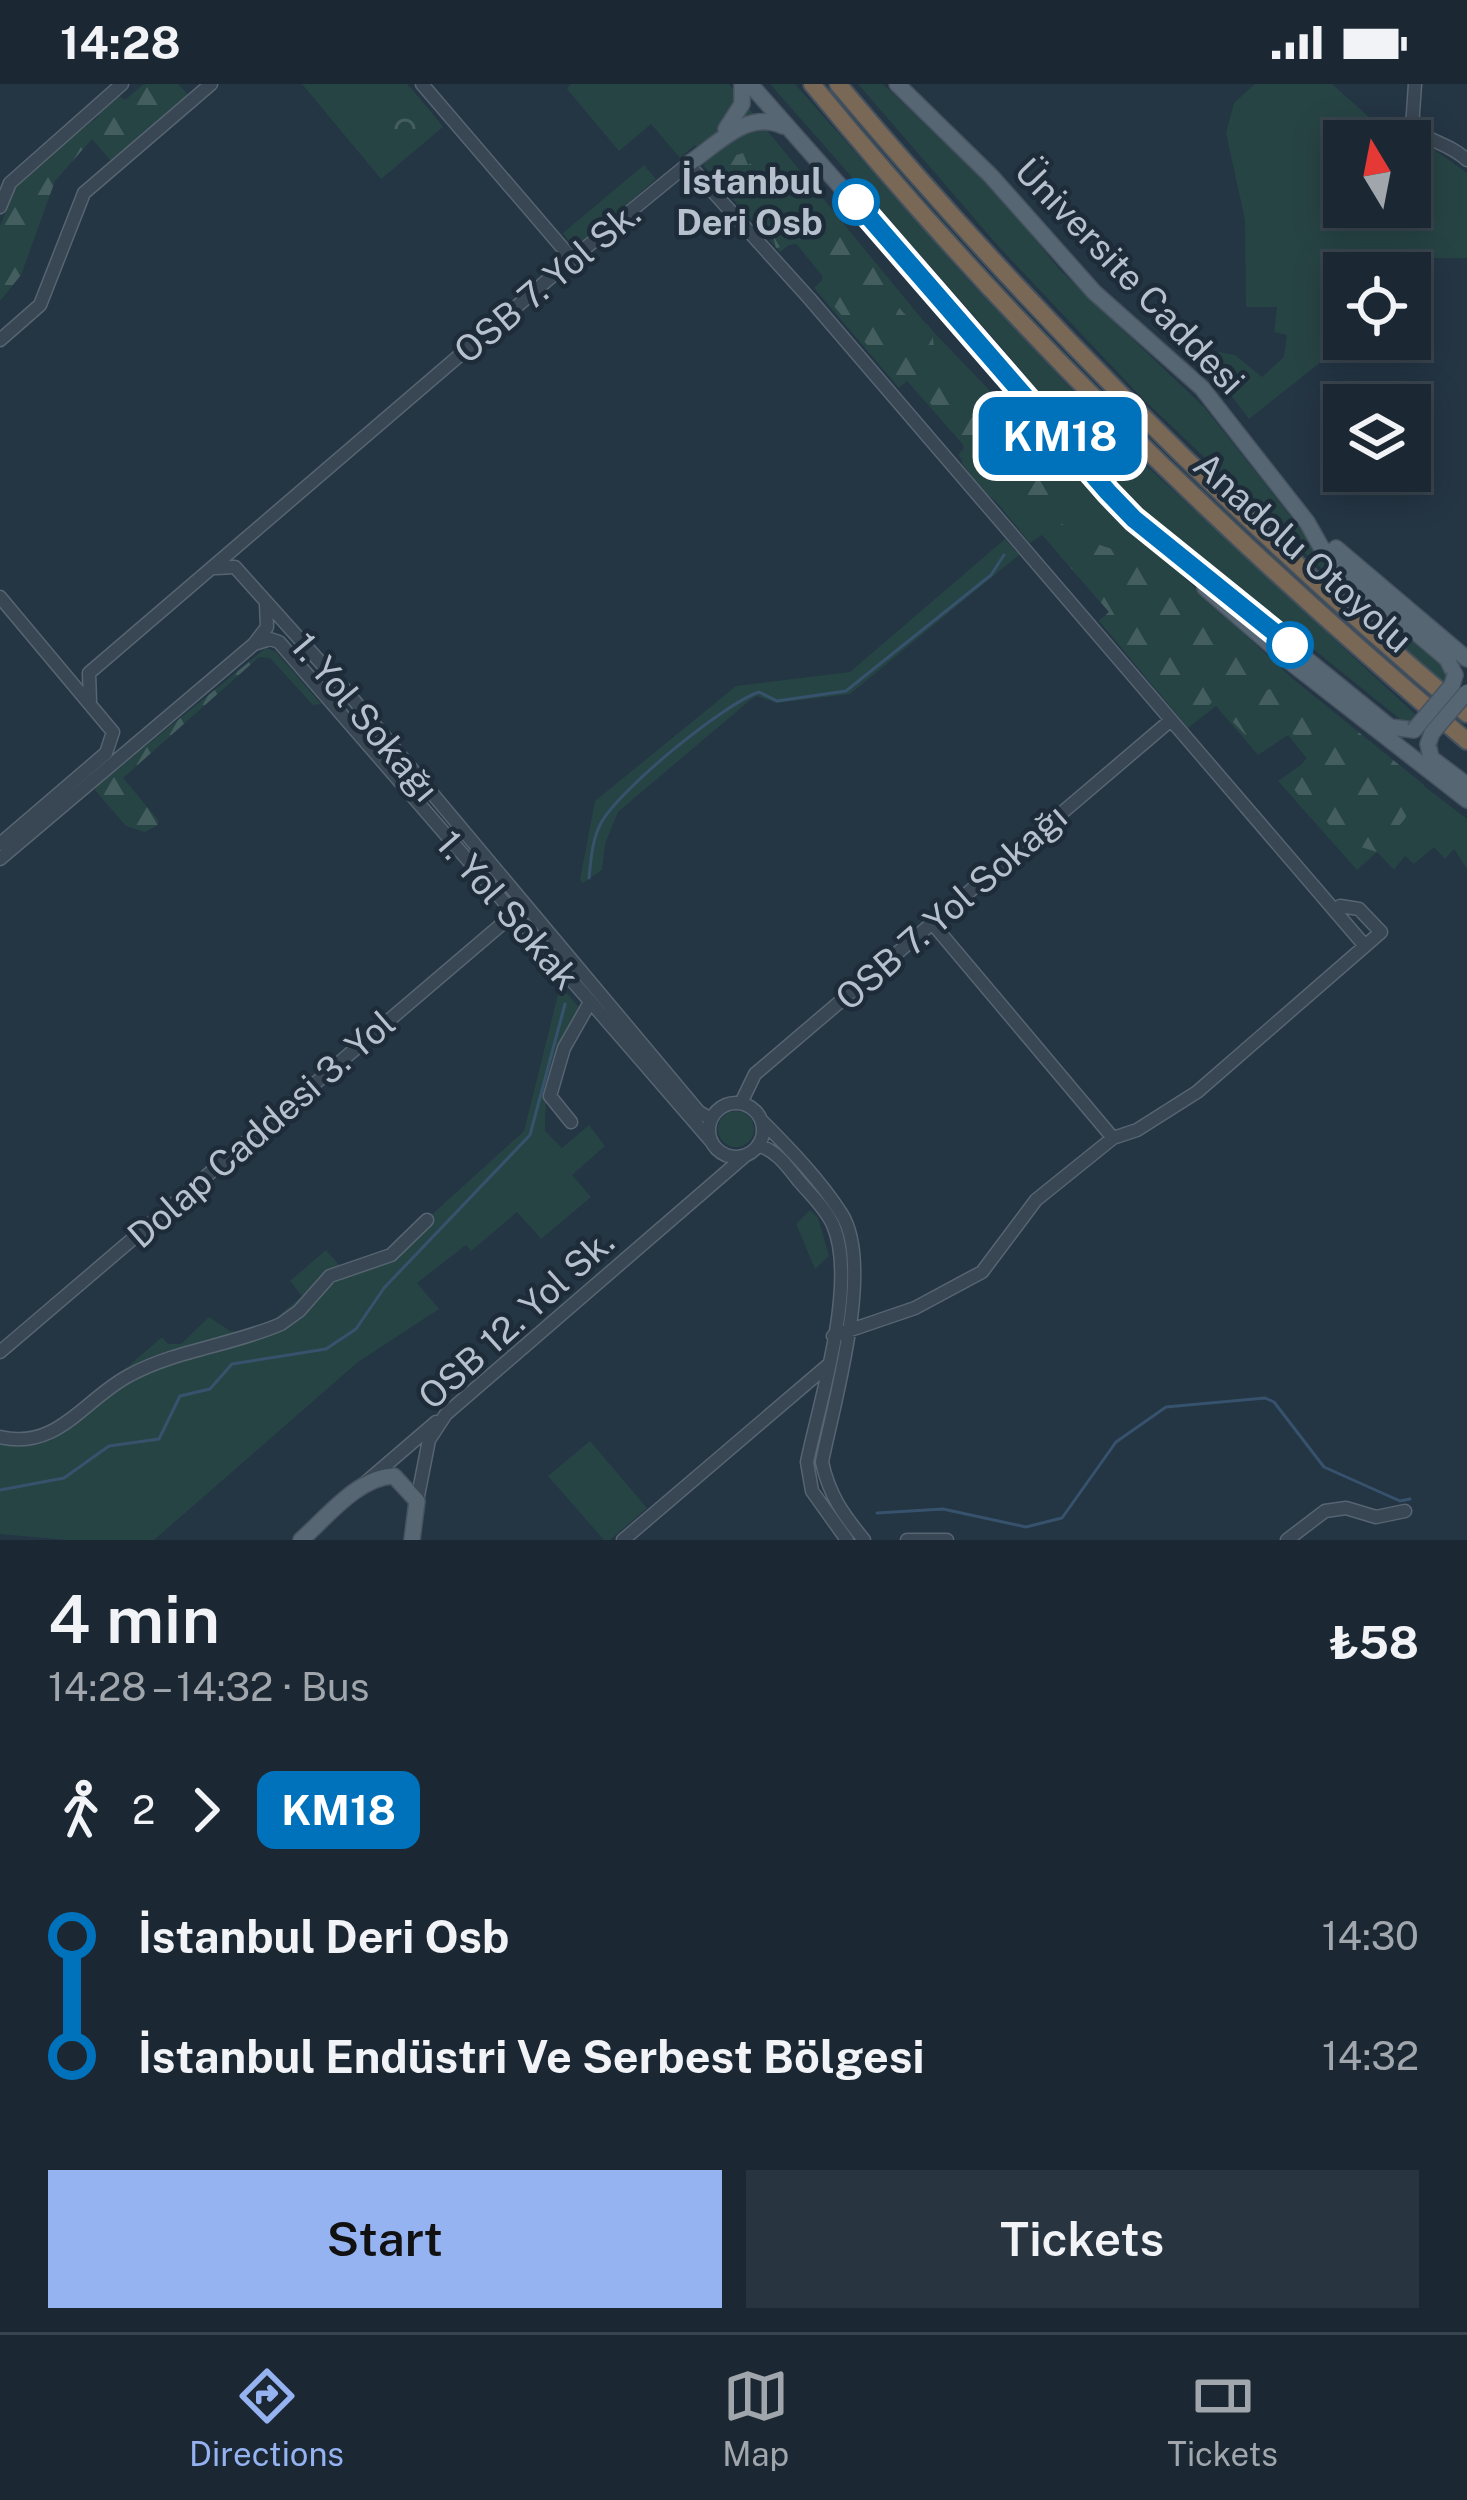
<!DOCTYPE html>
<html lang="en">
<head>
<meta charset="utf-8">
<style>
  body { margin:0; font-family:"Public Sans",sans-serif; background:#28343f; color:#f1f3f6; height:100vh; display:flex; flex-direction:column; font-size:45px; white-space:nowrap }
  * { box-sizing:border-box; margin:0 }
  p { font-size:39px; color:#a0a6ac }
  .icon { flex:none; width:66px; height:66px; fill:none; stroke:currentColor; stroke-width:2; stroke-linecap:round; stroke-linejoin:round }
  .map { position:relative; height:1456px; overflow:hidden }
  .drawer { display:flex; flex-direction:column; background:#1b2833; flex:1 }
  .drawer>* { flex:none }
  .badge { padding:0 24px; border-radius:18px; font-size:42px; line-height:78px }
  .needle { width:78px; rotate:350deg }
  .fabs { position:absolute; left:1323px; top:36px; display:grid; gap:24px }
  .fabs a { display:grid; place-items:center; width:108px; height:108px; border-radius:0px; background:#1b2833; box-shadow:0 6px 30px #0003,0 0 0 3px #39444e; font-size:60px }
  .map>.badge { position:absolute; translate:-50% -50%; box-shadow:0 0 0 6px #fff }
  .legs { display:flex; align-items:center; gap:18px; height:132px; padding:0 48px; font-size:39px }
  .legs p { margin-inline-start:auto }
  .summary { display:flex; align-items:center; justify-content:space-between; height:204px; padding:0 48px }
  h1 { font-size:66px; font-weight:600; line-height:90px }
  .primary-button { display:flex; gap:24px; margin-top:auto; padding:24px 48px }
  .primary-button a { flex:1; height:138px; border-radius:0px; background:#95b2f1; color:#111; font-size:48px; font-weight:600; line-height:138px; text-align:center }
  .primary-button a+a { background:#28343f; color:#f1f3f6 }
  ul { padding:0 48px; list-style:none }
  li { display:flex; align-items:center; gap:42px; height:120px; font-size:45px }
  li i { display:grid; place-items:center; width:18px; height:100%; margin:0 15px; background:currentColor }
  li i::after { content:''; width:30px; height:30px; margin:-15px; border:9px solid; border-radius:50%; background:#1b2833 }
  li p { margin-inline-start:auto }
  li:first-child i { background:linear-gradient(#0000 50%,currentColor 0) }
  li:last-child i { background:linear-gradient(currentColor 50%,#0000 0) }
  .status { display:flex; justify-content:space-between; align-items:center; height:84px; padding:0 60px; background:#1b2833; direction:ltr }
  .status svg { height:33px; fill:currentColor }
  .tabs { display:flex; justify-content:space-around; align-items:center; height:168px; border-top:3px solid #39444e; background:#1b2833; font-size:33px; color:#a0a6ac }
  .tabs a { display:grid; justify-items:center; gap:6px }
  .tabs .current { color:#95b2f1 }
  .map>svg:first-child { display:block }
  .green { fill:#274445; fill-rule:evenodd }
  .forest { fill:url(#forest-firs) }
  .park { fill:url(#park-crowns) }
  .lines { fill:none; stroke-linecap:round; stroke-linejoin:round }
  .stream { stroke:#37526c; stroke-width:3 }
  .minor-casing { stroke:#576471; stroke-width:15 }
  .major-casing { stroke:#465260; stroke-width:18 }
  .highway-casing { stroke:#44515e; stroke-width:20 }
  .minor { stroke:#394653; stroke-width:12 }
  .major { stroke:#576673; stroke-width:15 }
  .highway { stroke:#7a6856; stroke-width:16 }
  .major-bridge-casing { stroke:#465260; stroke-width:18; stroke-linecap:butt }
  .major-bridge { stroke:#576673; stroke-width:15 }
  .line-1-casing { stroke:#fff; stroke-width:27 }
  .line-1 { stroke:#0072bc; stroke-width:18 }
  .stop-1-dot { fill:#fff; stroke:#0072bc; stroke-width:6 }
  .labels { text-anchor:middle; stroke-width:9; stroke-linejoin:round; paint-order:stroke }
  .stop-label { font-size:36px; font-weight:bold; fill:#b6c1cd; stroke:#1e2b39; text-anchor:end }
  .street-label { font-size:36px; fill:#b6c1cd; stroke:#1e2b39 }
</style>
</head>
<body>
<div class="status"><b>14:28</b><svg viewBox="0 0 49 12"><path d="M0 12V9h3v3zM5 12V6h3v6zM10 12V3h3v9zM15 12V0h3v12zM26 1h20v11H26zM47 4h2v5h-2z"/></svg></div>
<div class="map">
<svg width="1467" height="1456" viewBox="0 0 1467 1456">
  <defs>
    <pattern id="forest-firs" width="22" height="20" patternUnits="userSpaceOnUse" patternTransform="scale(3)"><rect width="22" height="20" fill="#274445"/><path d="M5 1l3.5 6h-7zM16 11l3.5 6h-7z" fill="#445d5f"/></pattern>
    <pattern id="park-crowns" width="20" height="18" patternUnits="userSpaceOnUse" patternTransform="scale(3)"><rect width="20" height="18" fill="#274445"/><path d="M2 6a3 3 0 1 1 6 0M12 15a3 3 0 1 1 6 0" fill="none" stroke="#445d5f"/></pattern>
  </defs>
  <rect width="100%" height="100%" fill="#243544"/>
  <path class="green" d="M 302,0 L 407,0 L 443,43 L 381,95 Z
    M 571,0 L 729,0 L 926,240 L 1041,360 L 1293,595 L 1364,656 L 1467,735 L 1467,785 L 1454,765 L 1445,775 L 1434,763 L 1414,780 L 1405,772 L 1394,786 L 1377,768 L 1357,786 L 1278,697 L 1308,676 L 1288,651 L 1258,671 L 1216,622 L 1188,644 L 1099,537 L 1109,528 L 1042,451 L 1030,459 L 958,371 L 965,363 L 907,297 L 899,304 L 814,204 L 824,194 L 794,157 L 780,168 L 703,81 L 709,75 L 695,61 L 680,74 L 651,40 L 619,67 L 567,5 Z
    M 770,0 L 795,0 L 970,198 L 1124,361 L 1415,630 L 1411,636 L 1401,636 L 1150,433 L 1087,368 L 1004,266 Z
    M 858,0 L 883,0 L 1002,114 L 1060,186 L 1205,324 L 1310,457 L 1445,582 L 1447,593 L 1443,600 L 1143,315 L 1000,164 Z
    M 1255,0 L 1332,0 L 1379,42 L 1400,41 L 1467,89 L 1467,174 L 1425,174 L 1408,189 L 1344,189 L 1344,255 L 1350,255 L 1249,335 L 1194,263 L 1235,271 L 1262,293 L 1284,273 L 1287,251 L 1274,248 L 1277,223 L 1246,223 L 1245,136 L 1226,49 L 1234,19 ZM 1344,57 L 1410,57 L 1410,123 L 1344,123 Z
    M 644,81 L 656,95 L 579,161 L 571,160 L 563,149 Z
    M 1005,455 L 1019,471 L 850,610 L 776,619 L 757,612 L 749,617 L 618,728 L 605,760 L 602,786 L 583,799 L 580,796 L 595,717 L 736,602 L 850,588 Z
    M 560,902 L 580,924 C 555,969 545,996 545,1047 L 562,1064 L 589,1041 L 605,1062 L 572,1091 L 591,1113 L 541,1155 L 517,1128 L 471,1167 L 466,1161 L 417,1199 L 439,1225 L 358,1278 L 154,1456 L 68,1456 L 0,1450 L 0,1352 L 51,1349 L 162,1253 L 168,1260 L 181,1260 L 209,1233 L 230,1247 L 259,1248 L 302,1212 L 290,1197 L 326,1166 L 341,1183 L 386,1172 L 524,1047 Z
    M718 1045a18 18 0 1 1 36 0a18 18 0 1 1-36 0Z
    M 810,1126 L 818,1134 L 829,1172 L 815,1185 L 796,1140 Z
    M 590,1357 L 647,1424 L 610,1456 L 604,1456 L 548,1392 Z"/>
  <path class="forest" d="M 144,0 L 178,0 L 188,11 L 111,77 L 92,55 L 55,97 L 21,191 L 0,217 L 0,142 L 20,95 L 99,32 L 97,26 L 118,11 L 125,16 Z
    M 768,61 L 787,96 L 778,112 L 766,113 L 779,114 L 791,101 L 799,101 L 811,123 L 833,128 L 854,169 L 871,178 L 901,226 L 915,241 L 927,240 L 932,246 L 934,264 L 983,311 L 991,310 L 1009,330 L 1006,342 L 1038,368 L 1040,393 L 1048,393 L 1057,404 L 1052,414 L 1035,418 L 1018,436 L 1002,420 L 984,410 L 962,379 L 964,358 L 911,297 L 893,291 L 821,207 L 823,187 L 800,159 L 776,164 L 764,114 L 750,131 L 729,95 L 718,93 L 717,74 L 723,78 L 732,66 L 737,71 L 743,69 L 748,81 L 757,76 Z
    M 1051,435 C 1078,445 1104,474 1134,463 L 1165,487 L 1165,509 L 1218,532 L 1252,601 L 1249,614 L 1293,595 L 1424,701 L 1404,736 L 1377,768 L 1338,756 C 1325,725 1301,723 1288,695 L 1309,672 L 1309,664 L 1317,662 L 1312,650 L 1302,655 L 1287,647 L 1262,661 L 1254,660 L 1213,617 L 1201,629 L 1188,634 C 1181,620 1172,615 1161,604 C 1137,580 1127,559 1099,537 L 1109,528 L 1057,468 L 1046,449 L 1031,451 L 1028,446 Z
    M 266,564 L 276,568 L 321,620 L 313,621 L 270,574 L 259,573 L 123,694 L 158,736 L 158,741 L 145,748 L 126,742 L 95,706 L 97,702 Z"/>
  <path class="park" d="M 410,3 L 440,39 L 404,67 L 375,33 Z"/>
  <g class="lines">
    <path class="stream" d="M 589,794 C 591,775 592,756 601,739 C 620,705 722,621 759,608 L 777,617 L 846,607 L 991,491 L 1004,471
      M 0,1406 L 64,1394 L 109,1362 L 159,1355 L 180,1312 L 210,1305 L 232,1280 L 326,1265 L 356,1245 L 384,1204 L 530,1051 L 565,920
      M 877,1429 L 943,1425 L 1026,1443 L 1062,1434 L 1116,1358 L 1166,1323 L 1265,1314 L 1274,1318 L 1324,1383 L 1400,1417 L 1410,1415"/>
    <g class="minor-casing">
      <path id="minor" d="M 422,0 L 572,175
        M 1415,0 L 1412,44 C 1430,58 1450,60 1467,76
        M 0,123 L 10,99 L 122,0
        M 0,256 L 40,221 L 84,109 L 211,0
        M 216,484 L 235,483 L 348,609 L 699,1028 L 711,1035
        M 0,513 L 113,648
        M 254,560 L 270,555 L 279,558 L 711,1057
        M 90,617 L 89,589 L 572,175 L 688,80 L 809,214 L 1365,862 L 1381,848 L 1359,825 L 1340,822 L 1335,826
        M 0,760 L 106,669 L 113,648
        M 0,775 L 254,560 L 267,543 L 266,520
        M 932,839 L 1113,1054
        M709 1046a27 27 0 1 1 54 0a27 27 0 1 1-54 0Z
        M 741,1019 L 755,990 L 1171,636
        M 761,1036 C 789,1064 820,1096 841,1129 C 875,1181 834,1317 822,1378 C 829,1411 843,1430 864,1456
        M 571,1038 L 550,1012 L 564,964 L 589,920
        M 758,1061 C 777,1067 787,1082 799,1097 C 810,1110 826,1125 833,1141 C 858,1198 820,1316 807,1378 L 812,1407 L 847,1456
        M 833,1252 L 915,1224 L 982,1188 L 1036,1116 L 1113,1054 L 1137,1046 L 1197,1008 L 1365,862
        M 0,1268 L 523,822
        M 0,1353 C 58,1367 85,1314 130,1291 C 176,1266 233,1261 281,1240 L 299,1227 L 330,1192 L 391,1171 L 427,1136
        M 365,1399 L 436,1338
        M 417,1417 L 429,1356 L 446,1330 L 746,1071
        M 623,1456 L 827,1282
        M 907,1456 L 947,1456
        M 1287,1456 L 1325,1427 L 1346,1424 L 1376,1433 L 1405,1427"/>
    </g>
    <g class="major-casing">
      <path id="major" d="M 750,0 L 1134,435 L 1390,643 L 1414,646
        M 897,0 L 991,92 L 1094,208 L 1202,304 L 1307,438 L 1321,463 L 1367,507 L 1447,575 L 1455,591
        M 726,45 L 742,20 L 742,0
        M 688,80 C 717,61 747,25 783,42
        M 1336,464 L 1467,575
        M 1205,504 L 1294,581 L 1467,716
        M 1428,660 L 1431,674 L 1467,701
        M 301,1456 C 327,1433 358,1393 394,1392 L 417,1417 L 412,1456"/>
    </g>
    <g class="highway-casing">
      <path id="highway" d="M 812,0 C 1009,241 1230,457 1467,657
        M 838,0 C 1030,228 1239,438 1467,630"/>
    </g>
    <use href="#minor" class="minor"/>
    <use href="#major" class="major"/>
    <use href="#highway" class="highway"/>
    <g class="major-bridge-casing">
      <path id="major-bridge" d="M 1414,646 L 1452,601 L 1455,591
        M 1428,660 L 1432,649 L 1467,608"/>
    </g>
    <use href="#major-bridge" class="major-bridge"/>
  </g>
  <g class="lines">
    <g class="line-1-casing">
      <path id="line-1" d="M 856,118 L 1108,408 L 1134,435 L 1290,561"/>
    </g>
    <use href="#line-1" class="line-1"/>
  </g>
  <g class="stop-1-dot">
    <circle cx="856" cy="118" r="21"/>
    <circle cx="1290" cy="561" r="21"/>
  </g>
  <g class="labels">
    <g class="stop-label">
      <text x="823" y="110">İstanbul<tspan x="823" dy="41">Deri Osb</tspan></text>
    </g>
    <g class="street-label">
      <text transform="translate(1130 192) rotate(46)" y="13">Üniversite Caddesi</text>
      <text transform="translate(547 198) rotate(-40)" y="13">OSB 7. Yol Sk.</text>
      <text transform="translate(1303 468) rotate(42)" y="13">Anadolu Otoyolu</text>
      <text transform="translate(365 633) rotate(50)" y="13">1. Yol Sokağı</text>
      <text transform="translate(951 823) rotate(-41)" y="13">OSB 7. Yol Sokağı</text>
      <text transform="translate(508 826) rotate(49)" y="13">1. Yol Sokak</text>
      <text transform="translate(261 1045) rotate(-41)" y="13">Dolap Caddesi 3. Yol</text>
      <text transform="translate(516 1235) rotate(-42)" y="13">OSB 12. Yol Sk.</text>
    </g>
  </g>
</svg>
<div class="fabs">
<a><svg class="needle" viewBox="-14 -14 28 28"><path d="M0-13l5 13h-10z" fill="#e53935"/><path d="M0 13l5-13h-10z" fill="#a0a6ac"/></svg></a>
<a><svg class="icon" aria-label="locate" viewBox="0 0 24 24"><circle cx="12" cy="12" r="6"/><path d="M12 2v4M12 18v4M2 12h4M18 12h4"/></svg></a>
<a><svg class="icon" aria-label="layers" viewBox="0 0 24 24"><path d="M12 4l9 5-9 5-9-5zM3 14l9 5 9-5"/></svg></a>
</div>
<b class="badge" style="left:1060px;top:352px;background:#0072bc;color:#fff">KM18</b>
</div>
<section class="drawer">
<div class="summary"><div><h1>4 min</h1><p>14:28 – 14:32 · Bus</p></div><b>₺58</b></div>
<div class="legs"><svg class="icon" aria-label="walk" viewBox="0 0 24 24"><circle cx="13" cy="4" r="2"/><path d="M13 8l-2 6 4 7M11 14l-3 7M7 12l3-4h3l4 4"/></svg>2<svg class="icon" aria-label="forward" viewBox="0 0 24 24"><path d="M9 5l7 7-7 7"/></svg><b class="badge" style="background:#0072bc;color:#fff">KM18</b></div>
<ul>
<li><i style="color:#0072bc"></i><b>İstanbul Deri Osb</b><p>14:30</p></li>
<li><i style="color:#0072bc"></i><b>İstanbul Endüstri Ve Serbest Bölgesi</b><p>14:32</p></li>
</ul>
<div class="primary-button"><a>Start</a><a>Tickets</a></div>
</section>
<nav class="tabs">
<a class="current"><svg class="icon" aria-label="directions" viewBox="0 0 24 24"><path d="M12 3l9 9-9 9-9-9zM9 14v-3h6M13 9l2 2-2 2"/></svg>Directions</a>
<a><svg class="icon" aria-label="map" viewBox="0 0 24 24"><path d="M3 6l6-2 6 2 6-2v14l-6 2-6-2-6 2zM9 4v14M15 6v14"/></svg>Map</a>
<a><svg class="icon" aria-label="tickets" viewBox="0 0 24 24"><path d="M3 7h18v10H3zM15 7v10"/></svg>Tickets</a>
</nav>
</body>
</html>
